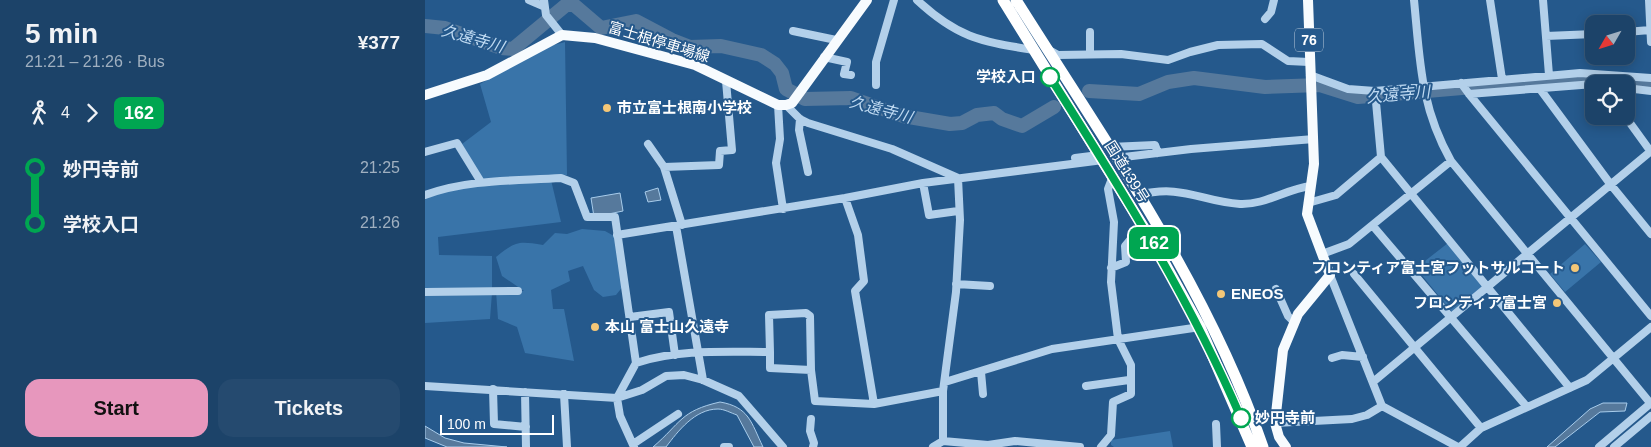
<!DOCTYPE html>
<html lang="en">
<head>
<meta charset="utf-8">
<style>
  body { margin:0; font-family:Helvetica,"Noto Sans JP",sans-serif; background:#254a6f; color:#f1f3f6; height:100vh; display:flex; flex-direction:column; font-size:19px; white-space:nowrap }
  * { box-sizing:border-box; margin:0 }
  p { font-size:16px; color:#a0b0c0 }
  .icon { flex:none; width:28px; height:28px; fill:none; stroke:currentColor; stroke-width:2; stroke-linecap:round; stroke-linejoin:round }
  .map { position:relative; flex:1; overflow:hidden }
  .panel { display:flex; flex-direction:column; background:#1c4369; width:425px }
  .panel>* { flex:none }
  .badge { padding:0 10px; border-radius:8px; font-size:18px; line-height:32px }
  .needle { width:32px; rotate:231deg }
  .fabs { position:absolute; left:1160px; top:15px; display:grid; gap:10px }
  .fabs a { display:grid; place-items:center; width:50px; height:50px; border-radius:10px; background:#1c4369; box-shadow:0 2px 12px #0003,0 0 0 1px #3a5c7d; font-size:25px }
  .scale { position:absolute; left:15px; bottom:12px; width:114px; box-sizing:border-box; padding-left:5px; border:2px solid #fff; border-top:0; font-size:14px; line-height:18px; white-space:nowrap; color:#fff; -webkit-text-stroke:4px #25598c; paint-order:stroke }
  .map>.badge { position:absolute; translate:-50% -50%; box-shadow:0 0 0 2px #fff }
  .legs { display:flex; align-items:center; gap:8px; height:55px; padding:0 25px; font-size:16px }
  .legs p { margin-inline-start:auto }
  .overview { display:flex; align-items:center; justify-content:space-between; height:85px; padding:0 25px }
  h1 { font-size:28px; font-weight:700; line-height:38px }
  .action { display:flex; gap:10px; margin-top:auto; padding:10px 25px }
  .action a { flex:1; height:58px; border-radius:15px; background:#e797bd; color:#111; font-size:20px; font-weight:700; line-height:58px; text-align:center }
  .action a+a { background:#254a6f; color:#f1f3f6 }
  ul { padding:0 25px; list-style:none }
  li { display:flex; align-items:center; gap:18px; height:55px; font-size:19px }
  li i { display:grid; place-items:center; width:8px; height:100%; margin:0 6px; background:currentColor }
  li i::after { content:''; width:12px; height:12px; margin:-6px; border:4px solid; border-radius:50%; background:#1c4369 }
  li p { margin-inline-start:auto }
  li:first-child i { background:linear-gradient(#0000 50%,currentColor 0) }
  li:last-child i { background:linear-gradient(currentColor 50%,#0000 0) }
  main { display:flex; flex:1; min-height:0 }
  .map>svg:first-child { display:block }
  .green { fill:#3974a9 }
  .water { fill:#56799c; stroke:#a8cceb }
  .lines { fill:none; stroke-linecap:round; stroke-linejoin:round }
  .river { stroke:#56799c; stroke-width:14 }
  .minor { stroke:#b3d0ea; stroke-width:8 }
  .major { stroke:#f7fbfe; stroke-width:10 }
  .highway { stroke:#fff; stroke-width:11 }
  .line-1-casing { stroke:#fff; stroke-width:11 }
  .line-1 { stroke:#00a651; stroke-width:8 }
  .stop-1-dot { fill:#fff; stroke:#00a651; stroke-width:2.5 }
  .poi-dot { fill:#f4c777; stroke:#25598c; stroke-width:2 }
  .labels { text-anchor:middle; stroke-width:4; stroke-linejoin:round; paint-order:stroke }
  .shield { fill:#25598c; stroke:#becddc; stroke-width:1 }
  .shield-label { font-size:14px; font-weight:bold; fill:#fff }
  .street-label { font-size:15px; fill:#fff; stroke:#25598c }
  .stop-label { font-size:15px; font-weight:bold; fill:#fff; stroke:#25598c; text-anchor:end }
  .poi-label { font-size:15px; font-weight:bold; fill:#fff; stroke:#25598c; text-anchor:start }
  .water-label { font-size:16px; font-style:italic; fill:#bfdaf2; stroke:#25598c }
</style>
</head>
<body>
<main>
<section class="panel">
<div class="overview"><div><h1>5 min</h1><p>21:21 – 21:26 · Bus</p></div><b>¥377</b></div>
<div class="legs"><svg class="icon" aria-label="walk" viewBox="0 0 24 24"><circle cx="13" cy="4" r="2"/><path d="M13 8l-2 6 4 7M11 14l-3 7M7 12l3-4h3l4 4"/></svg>4<svg class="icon" aria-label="forward" viewBox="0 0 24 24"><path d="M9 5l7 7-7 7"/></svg><b class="badge" style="background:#00a651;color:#fff">162</b></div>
<ul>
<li><i style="color:#00a651"></i><b>妙円寺前</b><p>21:25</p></li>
<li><i style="color:#00a651"></i><b>学校入口</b><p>21:26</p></li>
</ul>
<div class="action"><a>Start</a><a>Tickets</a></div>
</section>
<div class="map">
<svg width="1226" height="447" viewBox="0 0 1226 447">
  <rect width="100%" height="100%" fill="#25598c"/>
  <path class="green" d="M 140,42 L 142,175 L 59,182 L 37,144 L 66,122 L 55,84 L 121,47 Z
    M 126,180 L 136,222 L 13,237 L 14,255 L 67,256 L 67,293 L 65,319 L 0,323 L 0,194 L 20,188 Z
    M 157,229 L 180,231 L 189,236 L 199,285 L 191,295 L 178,297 L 169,290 L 158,266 L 143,271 L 145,281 L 126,290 L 128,309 L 139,309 L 149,361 L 100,353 L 92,327 L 73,319 L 71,291 L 99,291 L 77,276 L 71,257 C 91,241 93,241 118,245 L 130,233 L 142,234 Z
    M 1023,243 L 1057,284 L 1057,287 L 1027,312 L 991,268 Z
    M 1160,244 L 1176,262 L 1140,292 L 1125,274 Z
    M 745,431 L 748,447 L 689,447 L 686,445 L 686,440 Z"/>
  <path class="water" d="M 233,188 L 236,200 L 223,202 L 220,192 Z
    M 195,193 L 198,211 L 169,217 L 166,198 Z
    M 295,402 C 324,407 326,422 338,447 L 329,447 L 312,415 C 306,413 299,409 293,409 C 270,409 253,431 241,447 L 228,447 C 256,423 255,411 295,402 Z
    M 1178,403 L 1202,403 L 1200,411 L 1175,412 L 1130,447 L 1122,447 L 1165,409 Z
    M 0,426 L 20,438 L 39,443 L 82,447 L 22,447 L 0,438 Z"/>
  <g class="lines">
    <path class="river" d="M 0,26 L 20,28 L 76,48 L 88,49 L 141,5 L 149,5 L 176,28 L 211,21 L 247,40 L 265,47 L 296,46 L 336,55 L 350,64 L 357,73 L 361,89 L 380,99 L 426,98 L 478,116 L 525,124 L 537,123 L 552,115 L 569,113 L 577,119 L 597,126 L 629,107
      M 664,91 L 714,94 L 743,82 L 769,78 L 840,87 L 895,85 L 933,97 L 1141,79 L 1171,78 L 1226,83"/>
    <path class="minor" d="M 104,0 L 118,6
      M 119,0 L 121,15 L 137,35
      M 492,0 C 533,38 555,41 608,50
      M 989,0 C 995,60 995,106 1026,161 L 1226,404
      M 1065,0 L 1077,79
      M 1118,0 L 1124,75
      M 1224,0 L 1226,42
      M 840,19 L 846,12 L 849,0
      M 368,31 L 411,40
      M 1201,32 L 1225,30
      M 1121,36 L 1169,34
      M 624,50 L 633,55 L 696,54 L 743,60 L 765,52 L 793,45 L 837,44 L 863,61 L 884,62
      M 665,54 L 665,32
      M 399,57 L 422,62 L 419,74 L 426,75
      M 885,75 L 923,89 L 950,91 L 1155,73 L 1226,78
      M 1036,83 L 1044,94 L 1226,316
      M 451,85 L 451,62 L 469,0
      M 1201,88 L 1226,91
      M 1115,89 L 1186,185 L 1226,234
      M 950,91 L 956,157 L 1145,388
      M 1044,94 L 1169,84
      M 353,105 L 355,139 L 351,163 L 358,209
      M 361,105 L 375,119 L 383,123 L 467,149 L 533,178 L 535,220 L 531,292 L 518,391 L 518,441
      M 1200,116 L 1226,152
      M 375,119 L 374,130 L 383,172
      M 223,144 L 239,167 L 257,225
      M 685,147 L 730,145 L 733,153
      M 0,152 L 32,143 L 56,182
      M 699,157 L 766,149 L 889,139
      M 650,158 L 666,156
      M 239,167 L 294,165 L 295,151 L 307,150 L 301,81
      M 498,183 L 504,215 L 533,211
      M 0,195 C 43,179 91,181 136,178 L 149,183 L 162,217 L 190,217 L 211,363 L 192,398 L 195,416 L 209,447
      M 713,195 C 758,184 774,201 815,204 C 840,205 861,189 886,186
      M 420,198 L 433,235 L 439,281 L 430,291 L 449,404
      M 883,203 L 911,195 L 956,157
      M 251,226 L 278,380
      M 948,226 L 1102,407
      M 192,235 L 420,198 L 498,183 L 678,160
      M 897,254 L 924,244 L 1026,161
      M 686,268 L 701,262 L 700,246 L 705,240 L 716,238
      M 929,274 L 1056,428
      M 905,275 L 957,406 L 1033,447
      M 531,284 L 565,286
      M 851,289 L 863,316 L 868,321
      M 0,292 L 93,291
      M 205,317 L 244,312 L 250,355
      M 345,352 L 345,368 L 386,370
      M 907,358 L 917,355 L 938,357
      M 211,363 C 252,349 301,352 345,352 L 344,315 L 381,313 L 385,316 L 386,370 L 390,401 L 449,404 L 518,391
      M 556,372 L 558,394
      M 520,382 L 627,349 L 775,327
      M 948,382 L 1226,151
      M 0,386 L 192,398 L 217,390 L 241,376 L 259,375 L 278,380 L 314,396 L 358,447
      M 661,386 L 704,380
      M 68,389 L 69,424 L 101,427
      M 100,392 L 101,447
      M 139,394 L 142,447
      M 386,419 L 385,431 L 389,443 L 388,447
      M 850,423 L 927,419 L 942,415 L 957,406
      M 791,424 L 792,447
      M 208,444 L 253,414
      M 299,447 L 304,447
      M 508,447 L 518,441 L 563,445 L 590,441 L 655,447
      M 676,447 L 686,435 L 688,402 L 706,394 L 706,365 L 693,339 L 686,282 L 689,222 L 683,189 L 688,176
      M 1035,447 L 1056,428 L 1162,380 L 1226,327
      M 1174,447 L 1226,403
      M 1189,447 L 1226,416"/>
    <path class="major" d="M 0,95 L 62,75 L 137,35 L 170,38 L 270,65 L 353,105 L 361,105 L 367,103 L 442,0
      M 861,447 L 854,437 L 850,423 L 858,350 L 873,314 L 905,275 L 882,214 L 889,164 L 883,0"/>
    <path class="highway" d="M 578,0 L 729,244 L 775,327 L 827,447
      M 591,0 C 681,143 782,285 838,447"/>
  </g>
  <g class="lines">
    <g class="line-1-casing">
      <path id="line-1" d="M 625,77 C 695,187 764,297 816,418"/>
    </g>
    <use href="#line-1" class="line-1"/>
  </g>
  <g class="stop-1-dot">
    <circle cx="625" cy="77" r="9"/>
    <circle cx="816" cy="418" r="9"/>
  </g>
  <g class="poi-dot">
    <circle cx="182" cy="108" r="5"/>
    <circle cx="1150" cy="268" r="5"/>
    <circle cx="796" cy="294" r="5"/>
    <circle cx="1132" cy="303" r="5"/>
    <circle cx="170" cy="327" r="5"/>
  </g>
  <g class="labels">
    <rect class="shield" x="870" y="28.5" width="28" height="23" rx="4"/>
    <g class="shield-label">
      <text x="884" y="45">76</text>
    </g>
    <g class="street-label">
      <text transform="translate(234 42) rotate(17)" y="5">富士根停車場線</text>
      <text transform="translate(702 172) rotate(58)" y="5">国道139号</text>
    </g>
    <g class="stop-label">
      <text x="611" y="82">学校入口</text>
      <text x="830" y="423" text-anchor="start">妙円寺前</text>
    </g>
    <g class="poi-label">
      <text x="192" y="113">市立富士根南小学校</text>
      <text x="1140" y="273" text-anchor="end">フロンティア富士宮フットサルコート</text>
      <text x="806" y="299">ENEOS</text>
      <text x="1122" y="308" text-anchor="end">フロンティア富士宮</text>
      <text x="180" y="332">本山 富士山久遠寺</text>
    </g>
    <g class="water-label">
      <text transform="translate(48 38) rotate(16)" y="6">久遠寺川</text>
      <text transform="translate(973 94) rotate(-5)" y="6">久遠寺川</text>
      <text transform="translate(456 109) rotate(15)" y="6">久遠寺川</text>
    </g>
  </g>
</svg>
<div class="fabs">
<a><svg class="needle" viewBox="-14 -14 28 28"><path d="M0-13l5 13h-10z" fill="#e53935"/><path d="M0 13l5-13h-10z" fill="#a0b0c0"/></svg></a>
<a><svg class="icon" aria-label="locate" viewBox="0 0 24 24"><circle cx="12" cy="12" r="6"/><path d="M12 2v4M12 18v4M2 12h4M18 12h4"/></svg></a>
</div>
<div class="scale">100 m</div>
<b class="badge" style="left:729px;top:243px;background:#00a651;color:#fff">162</b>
</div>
</main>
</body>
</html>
